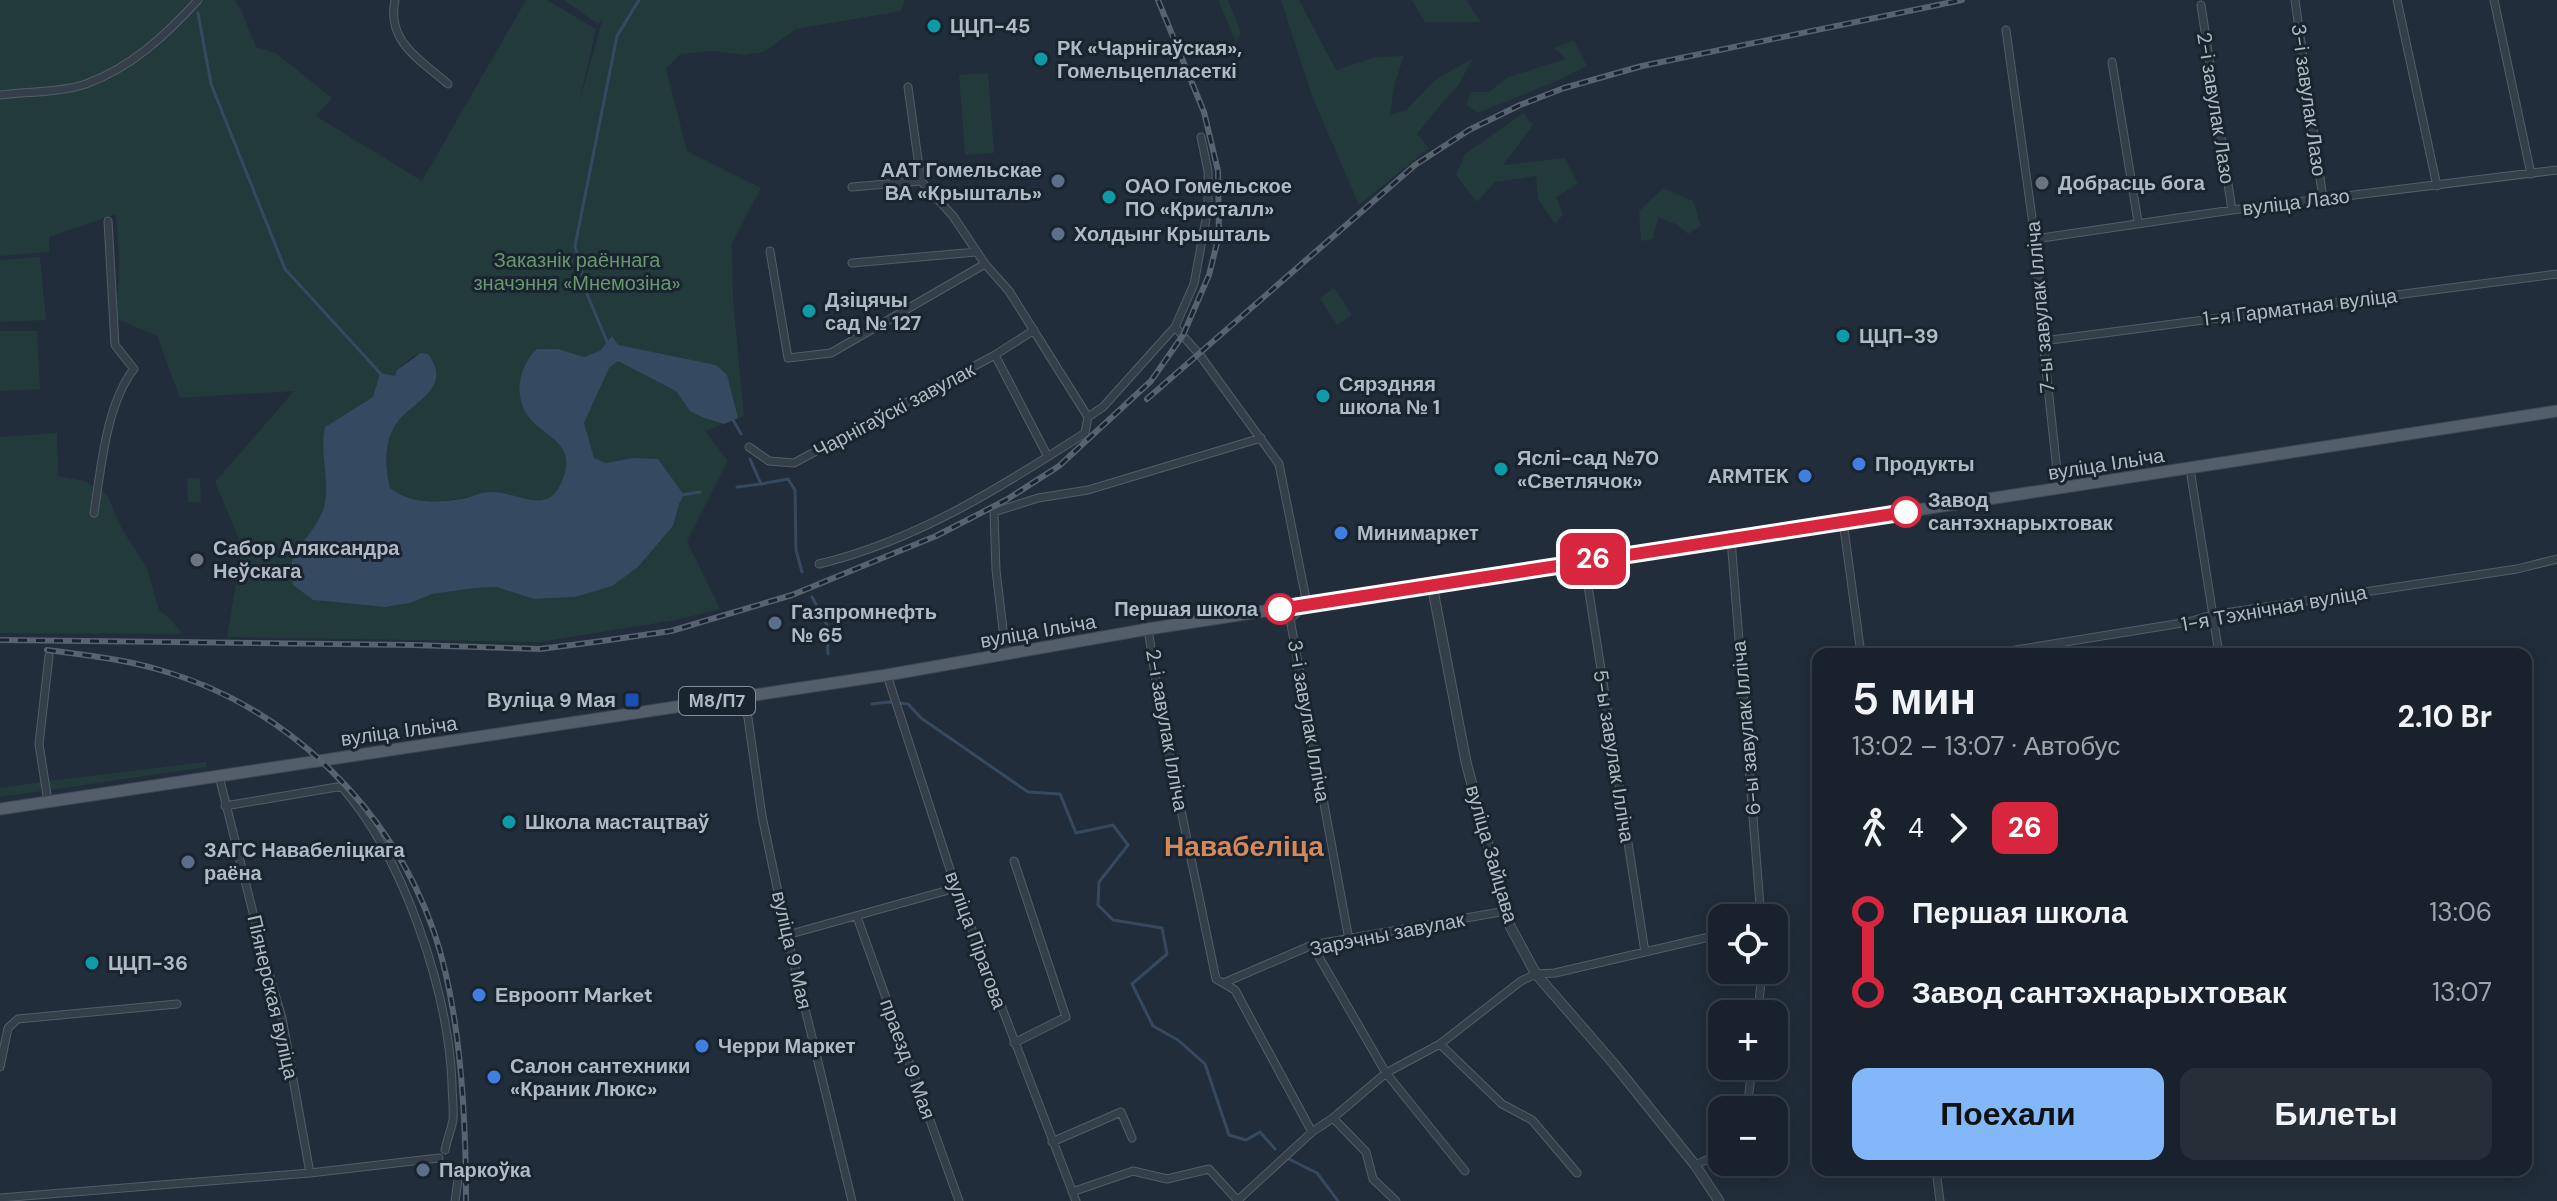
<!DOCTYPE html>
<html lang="ru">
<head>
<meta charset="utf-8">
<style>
  body { margin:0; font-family:"DM Sans",sans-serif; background:#262f38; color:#f1f3f6; height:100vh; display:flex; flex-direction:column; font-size:30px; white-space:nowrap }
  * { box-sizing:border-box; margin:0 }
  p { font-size:26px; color:#9fa4a9 }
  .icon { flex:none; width:44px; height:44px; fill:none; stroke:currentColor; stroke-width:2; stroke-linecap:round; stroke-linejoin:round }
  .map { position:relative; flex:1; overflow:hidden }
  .drawer { position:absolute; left:1812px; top:648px; width:720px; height:528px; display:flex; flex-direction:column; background:#19222c; border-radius:16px; box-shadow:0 4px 20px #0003,0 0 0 2px #373f48 }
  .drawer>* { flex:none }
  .badge { padding:0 16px; border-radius:12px; font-size:28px; line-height:52px }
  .tools { position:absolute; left:1708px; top:904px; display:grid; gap:16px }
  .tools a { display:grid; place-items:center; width:80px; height:80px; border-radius:16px; background:#19222c; box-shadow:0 4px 20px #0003,0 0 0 2px #373f48; font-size:40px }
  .map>.badge { position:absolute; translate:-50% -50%; box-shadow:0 0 0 4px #fff }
  .legs { display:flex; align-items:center; gap:12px; height:88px; padding:0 40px; font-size:26px }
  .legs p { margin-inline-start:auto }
  .head { display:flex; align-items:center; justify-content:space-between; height:136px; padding:0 40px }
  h1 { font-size:44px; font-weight:600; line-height:60px }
  .cta { display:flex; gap:16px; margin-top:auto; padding:16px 40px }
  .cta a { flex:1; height:92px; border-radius:16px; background:#82b8f9; color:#111; font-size:32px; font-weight:600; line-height:92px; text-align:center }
  .cta a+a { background:#262f38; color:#f1f3f6 }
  ul { padding:0 40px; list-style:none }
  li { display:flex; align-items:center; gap:28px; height:80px; font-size:30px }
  li i { display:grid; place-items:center; width:12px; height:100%; margin:0 10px; background:currentColor }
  li i::after { content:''; width:20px; height:20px; margin:-10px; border:6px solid; border-radius:50%; background:#19222c }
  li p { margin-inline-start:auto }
  li:first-child i { background:linear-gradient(#0000 50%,currentColor 0) }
  li:last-child i { background:linear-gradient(currentColor 50%,#0000 0) }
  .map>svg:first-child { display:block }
  .green { fill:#233a3b; fill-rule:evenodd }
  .water { fill:#354a61 }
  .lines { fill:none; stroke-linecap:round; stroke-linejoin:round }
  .stream { stroke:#354a61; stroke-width:3 }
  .minor-casing { stroke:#535d68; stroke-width:9 }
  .tertiary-casing { stroke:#535d68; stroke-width:11 }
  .primary-casing { stroke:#3e4853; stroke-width:13 }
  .minor { stroke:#353f4a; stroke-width:7 }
  .tertiary { stroke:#353f4a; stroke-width:9 }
  .primary { stroke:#535e6a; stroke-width:11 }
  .rail-casing { stroke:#576371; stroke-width:6 }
  .rail { stroke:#1a242f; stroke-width:3; stroke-dasharray:9; stroke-linecap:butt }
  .line-1-casing { stroke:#fff; stroke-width:18 }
  .line-1 { stroke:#d7263d; stroke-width:12 }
  .culture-dot { fill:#0f9aa8; stroke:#1a242f; stroke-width:3 }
  .service-dot { fill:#5c6f8a; stroke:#1a242f; stroke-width:3 }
  .worship-dot { fill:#6b7280; stroke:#1a242f; stroke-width:3 }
  .shop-dot { fill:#3f7fe0; stroke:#1a242f; stroke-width:3 }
  .stop-1-dot { fill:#fff; stroke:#d7263d; stroke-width:4 }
  .transit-dot { fill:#1a4fb4; stroke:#1a242f; stroke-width:3 }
  .labels { text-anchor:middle; stroke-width:6; stroke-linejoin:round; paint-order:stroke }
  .shield { fill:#1a242f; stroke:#838d99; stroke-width:2 }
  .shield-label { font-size:18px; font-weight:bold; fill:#b0bac6 }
  .poi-label { font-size:20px; font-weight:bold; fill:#b0bac6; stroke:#1a242f; text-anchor:start }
  .street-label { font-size:20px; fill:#b0bac6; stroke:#1a242f }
  .park-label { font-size:20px; fill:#67976e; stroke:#1a242f }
  .stop-label { font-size:20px; font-weight:bold; fill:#b0bac6; stroke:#1a242f; text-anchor:start }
  .district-label { font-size:28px; font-weight:bold; fill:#d5885c; stroke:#1a242f }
</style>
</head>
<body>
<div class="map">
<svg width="2557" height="1201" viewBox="0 0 2557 1201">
  <rect width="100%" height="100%" fill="#212d3a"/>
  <path class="green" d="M 0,0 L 234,0 L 241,10 L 256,47 L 276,53 L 332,98 L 316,116 L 422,181 L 526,0 L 547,0 L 596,29 L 579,103 L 603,18 L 598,24 L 564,0 L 905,0 L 901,11 L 796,29 L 764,52 L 744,55 L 712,51 L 680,54 L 666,69 L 687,151 L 761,188 L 732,243 L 733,299 L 744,416 L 705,431 L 728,461 L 687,541 L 720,609 L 676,620 L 540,642 L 227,637 L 242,546 L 215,482 L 294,391 L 180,398 L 157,336 L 117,319 L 119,259 L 116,214 L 49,237 L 49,252 L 0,256 ZM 413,356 L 434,361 C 441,397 414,399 398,421 C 383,442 386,464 390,488 C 412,505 440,503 468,497 C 476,496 484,491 492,492 C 512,494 535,510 553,495 C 562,488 565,472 568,461 L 594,458 L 606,463 L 632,458 L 678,488 L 684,495 L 679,504 L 673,526 L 638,567 L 575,597 L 534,599 L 496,587 L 475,588 L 432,594 L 410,603 L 385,607 L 313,600 L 293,585 C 292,580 290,572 291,567 C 293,550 315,531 322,513 C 333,487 326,455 325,427 L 373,397 L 377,383 L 395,376 L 397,370 Z
    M 1218,0 L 1228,0 L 1241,33 L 1236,42 Z
    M 1281,0 L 1299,0 L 1336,70 L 1376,57 L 1404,56 L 1395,82 L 1390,115 L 1406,110 L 1434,81 L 1473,58 L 1458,86 L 1441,104 L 1417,134 L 1429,148 L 1359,205 L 1312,96 Z
    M 1412,0 L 1466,0 L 1481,22 L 1425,22 Z
    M 1574,40 L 1587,66 L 1557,81 L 1478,113 L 1466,104 L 1471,92 L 1489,92 L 1508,77 L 1566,59 L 1554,48 Z
    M 988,73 L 994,153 L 965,155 L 959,75 Z
    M 1523,113 L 1533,125 L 1503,165 L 1565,158 L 1578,184 L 1556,197 L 1563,215 L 1555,224 L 1538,199 L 1536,176 L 1495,182 L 1477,202 L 1456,175 L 1465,154 Z
    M 1663,188 L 1693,201 L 1701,226 L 1688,234 L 1678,225 L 1658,217 L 1653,239 L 1641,241 L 1639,211 Z
    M 40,257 L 46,320 L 0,322 L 0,260 Z
    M 1334,288 L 1352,315 L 1337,325 L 1320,298 Z
    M 0,331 L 37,331 L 40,389 L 0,391 Z
    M 57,433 L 58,476 L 85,481 L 107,495 L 122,529 L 147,568 L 159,611 L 169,617 L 182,634 L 0,633 L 0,437 Z
    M 187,478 L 200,478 L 201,502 L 188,502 Z
    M 206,762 L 206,767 L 50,790 L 48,781 Z
    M 41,782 L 42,791 L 0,797 L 0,788 Z"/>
  <path class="water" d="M 612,336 L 618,345 L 716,365 L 727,375 L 738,418 L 724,424 L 702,417 L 690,411 L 676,391 L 618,361 L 609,368 L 584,423 L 594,458 L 606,463 L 632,458 L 658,459 L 684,495 L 679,504 L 673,526 L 638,567 L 612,586 L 575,597 L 534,599 L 496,587 L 475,588 L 432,594 L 410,603 L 385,607 L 313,600 L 293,585 C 292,580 290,572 291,567 C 293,548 318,529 324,507 C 331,480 319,455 325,427 L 373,397 L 380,373 L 395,376 L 397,370 L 421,353 L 428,354 C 453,387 415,401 399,420 C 383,440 385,465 390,488 C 412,505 439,503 466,498 C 473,496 482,492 489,492 C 521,491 551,522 565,472 C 573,441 542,436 528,416 C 513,395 519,366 537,349 L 558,349 L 584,357 L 600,351 Z"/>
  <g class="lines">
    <path class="stream" d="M 198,13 L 211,84 L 285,269 L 380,373
      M 608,344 L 587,294 L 575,246 L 617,36 L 639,0
      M 732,418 L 741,434
      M 750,459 L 761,484 L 788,479 L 795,490 L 796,550 L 802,572
      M 737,487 L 761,484
      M 681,495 L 700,492
      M 812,597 L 827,625 L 828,654
      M 872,704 L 889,702 L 908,704 L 921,718 L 1028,792 L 1060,794 L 1076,833 L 1113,825 L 1128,845 L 1099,882 L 1098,905 L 1113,920 L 1162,928 L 1167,954 L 1132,984 L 1153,1026 L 1178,1040 L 1205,1064 L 1229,1135 L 1246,1140 L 1260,1132 L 1275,1149
      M 1289,1159 L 1317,1173 L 1338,1201"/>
    <g class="minor-casing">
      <path id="minor" d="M 395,0 C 386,42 421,60 448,84
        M 2295,0 L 2323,199
        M 2397,0 L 2437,186
        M 2494,0 L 2531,174
        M 2201,5 L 2232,210
        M 2006,30 L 2035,239 L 2043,341 L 2059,489
        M 2112,62 L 2138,222
        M 908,87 L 921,181 L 953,216 L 985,264 L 1009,291 L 1088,417
        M 0,95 C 26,92 62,92 86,84 C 132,67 166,35 198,0
        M 852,187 L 921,181
        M 2035,239 L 2232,210 L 2557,170
        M 770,251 L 788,358 L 831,353 L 985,264
        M 852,263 L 976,252
        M 1175,327 L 1199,354 L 1279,464 L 1307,604 L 1290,619 L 1349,940
        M 2043,341 L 2557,274
        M 995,355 L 1047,455
        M 749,447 L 769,461 L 794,463 L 995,355 L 1034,330
        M 2190,469 L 2219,654
        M 94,513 C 101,469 106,404 134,369 L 115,345 L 108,221
        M 1843,521 L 1861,654
        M 1731,539 L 1761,918
        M 1584,560 L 1645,952
        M 819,564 C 916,541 1003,486 1085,433 L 1088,417 L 1103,407 L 1175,327 L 1194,284 L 1208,208 L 1208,171 L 1201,137
        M 1148,629 L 1162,719 L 1216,979 L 1235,990 L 1312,1132
        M 1991,654 L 2188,622 L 2212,615 L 2517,569 L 2557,559
        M 1006,655 L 996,570 L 994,512 L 1038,498 L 1088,490 L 1261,438
        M 887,675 L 956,888 L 1076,1201
        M 745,697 L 762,816 L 787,935 L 852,1201
        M 219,776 L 263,953 L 282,1018 L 310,1173
        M 48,802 L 39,744 L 49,656
        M 225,806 L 337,787 L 343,788 C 404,859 448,990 452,1083 C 452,1095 454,1109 453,1120 C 451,1130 447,1140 445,1150
        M 1014,861 L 1066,1017 L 1014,1043
        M 857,917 L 959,1201
        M 787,935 L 956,888
        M 1312,945 L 1386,1073 L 1465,1171
        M 1226,982 L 1312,945 L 1506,911
        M 1758,1014 L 1762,970
        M 1440,1044 L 1502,1104 L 1532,1120 L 1577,1173
        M 0,1067 L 8,1028 L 18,1019 L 177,1004
        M 1747,1110 L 1752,1066
        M 1333,1118 L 1366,1152 L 1373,1179 L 1396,1201
        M 1052,1142 L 1121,1112 L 1132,1138
        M 1695,1165 L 1722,1153
        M 1936,1170 L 1940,1201
        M 1072,1192 L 1133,1171 L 1167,1179 L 1209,1169 L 1238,1201
        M 0,1198 L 310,1173 L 439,1158
        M 1238,1200 L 1312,1132 L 1333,1118 L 1386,1073 L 1440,1044 L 1521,981 L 1536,974 L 1555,973 L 1722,934
        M 455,1201 L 459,1172"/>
    </g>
    <g class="tertiary-casing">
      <path id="tertiary" d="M 1432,585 L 1466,762 L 1510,926 L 1536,974 L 1614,1064 L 1695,1165 L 1719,1201"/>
    </g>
    <g class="primary-casing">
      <path id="primary" d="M 0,809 L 887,675 L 1148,629 L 2557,411"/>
    </g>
    <use href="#minor" class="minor"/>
    <use href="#tertiary" class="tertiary"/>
    <use href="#primary" class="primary"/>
    <g class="rail-casing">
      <path id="rail" d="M 1147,399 L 1415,165 L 1469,130 L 1520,105 L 1564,88 L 1642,66 L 1962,0
        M 0,640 L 413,645 L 540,649 L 595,642 L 671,631 L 792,595 L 936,536 L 1006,500 L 1059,466 L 1151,381 L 1183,335 L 1209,275 L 1219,235 L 1218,171 L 1204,112 L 1158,0
        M 47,650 C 84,655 124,659 160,670 C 287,706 391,808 434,932 C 461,1011 466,1117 466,1201"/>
    </g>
    <use href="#rail" class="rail"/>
  </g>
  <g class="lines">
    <g class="line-1-casing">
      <path id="line-1" d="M 1280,609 L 1906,512"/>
    </g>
    <use href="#line-1" class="line-1"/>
  </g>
  <g class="culture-dot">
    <circle cx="934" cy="26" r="8"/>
    <circle cx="1041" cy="59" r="8"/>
    <circle cx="1109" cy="197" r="8"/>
    <circle cx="809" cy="311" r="8"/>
    <circle cx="1843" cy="336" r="8"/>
    <circle cx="1323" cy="396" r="8"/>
    <circle cx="1501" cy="469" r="8"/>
    <circle cx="509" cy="822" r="8"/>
    <circle cx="92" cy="963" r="8"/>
  </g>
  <g class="service-dot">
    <circle cx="1058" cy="181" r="8"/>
    <circle cx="1058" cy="234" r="8"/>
    <circle cx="775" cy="623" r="8"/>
    <circle cx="188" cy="862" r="8"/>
    <circle cx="423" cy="1170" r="8"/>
  </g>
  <g class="worship-dot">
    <circle cx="2042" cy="183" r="8"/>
    <circle cx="197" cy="560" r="8"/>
  </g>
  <g class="shop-dot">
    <circle cx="1859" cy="464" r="8"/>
    <circle cx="1805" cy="476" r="8"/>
    <circle cx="1341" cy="533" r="8"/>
    <circle cx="479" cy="995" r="8"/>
    <circle cx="702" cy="1046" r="8"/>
    <circle cx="494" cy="1077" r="8"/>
  </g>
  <g class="stop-1-dot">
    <circle cx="1906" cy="512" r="14"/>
    <circle cx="1280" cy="609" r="14"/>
  </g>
  <rect class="transit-dot" x="624" y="692" width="16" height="16" rx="4"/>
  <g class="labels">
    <rect class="shield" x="679" y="687" width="76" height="28" rx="6"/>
    <g class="shield-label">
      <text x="717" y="707">М8/П7</text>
    </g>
    <g class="poi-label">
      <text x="950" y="33">ЦЦП-45</text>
      <text x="1057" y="55">РК «Чарнігаўская»,<tspan x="1057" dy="23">Гомельцепласеткі</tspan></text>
      <text x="1042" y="177" text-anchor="end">ААТ Гомельскае<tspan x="1042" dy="23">ВА «Крышталь»</tspan></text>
      <text x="2058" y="190">Добрасць бога</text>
      <text x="1125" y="193">ОАО Гомельское<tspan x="1125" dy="23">ПО «Кристалл»</tspan></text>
      <text x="1074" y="241">Холдынг Крышталь</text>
      <text x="825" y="307">Дзіцячы<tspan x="825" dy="23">сад № 127</tspan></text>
      <text x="1859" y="343">ЦЦП-39</text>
      <text x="1339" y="391">Сярэдняя<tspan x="1339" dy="23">школа № 1</tspan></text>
      <text x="1517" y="465">Яслі-сад №70<tspan x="1517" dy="23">«Светлячок»</tspan></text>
      <text x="1875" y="471">Продукты</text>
      <text x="1789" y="483" text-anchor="end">ARMTEK</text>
      <text x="1357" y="540">Минимаркет</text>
      <text x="213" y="555">Сабор Аляксандра<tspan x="213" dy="23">Неўскага</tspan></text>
      <text x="791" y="619">Газпромнефть<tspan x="791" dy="23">№ 65</tspan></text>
      <text x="616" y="707" text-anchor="end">Вуліца 9 Мая</text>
      <text x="525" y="829">Школа мастацтваў</text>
      <text x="204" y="857">ЗАГС Навабеліцкага<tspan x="204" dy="23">раёна</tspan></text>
      <text x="108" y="970">ЦЦП-36</text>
      <text x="495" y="1002">Евроопт Market</text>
      <text x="718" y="1053">Черри Маркет</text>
      <text x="510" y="1073">Салон сантехники<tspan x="510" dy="23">«Краник Люкс»</tspan></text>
      <text x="439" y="1177">Паркоўка</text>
    </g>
    <g class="street-label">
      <text transform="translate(2309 100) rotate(82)" y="7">3-і завулак Лазо</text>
      <text transform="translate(2216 108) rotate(81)" y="7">2-і завулак Лазо</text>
      <text transform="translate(2296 202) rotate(-7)" y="7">вуліца Лазо</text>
      <text transform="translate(2040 307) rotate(-95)" y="7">7-ы завулак Ілліча</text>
      <text transform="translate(2300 307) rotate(-7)" y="7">1-я Гарматная вуліца</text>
      <text transform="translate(894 410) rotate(-28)" y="7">Чарнігаўскі завулак</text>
      <text transform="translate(2106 464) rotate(-9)" y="7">вуліца Ільіча</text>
      <text transform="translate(2274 608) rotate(-10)" y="7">1-я Тэхнічная вуліца</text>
      <text transform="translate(1038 631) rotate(-10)" y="7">вуліца Ільіча</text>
      <text transform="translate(1309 721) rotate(80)" y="7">3-і завулак Ілліча</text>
      <text transform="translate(1746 728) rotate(-95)" y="7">6-ы завулак Ілліча</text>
      <text transform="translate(1167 730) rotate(80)" y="7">2-і завулак Ілліча</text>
      <text transform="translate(399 731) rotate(-8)" y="7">вуліца Ільіча</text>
      <text transform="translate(1614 756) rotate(81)" y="7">5-ы завулак Ілліча</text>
      <text transform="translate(1492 854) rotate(74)" y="7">вуліца Зайцава</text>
      <text transform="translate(1387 934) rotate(-11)" y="7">Зарэчны завулак</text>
      <text transform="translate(976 940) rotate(70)" y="7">вуліца Пірагова</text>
      <text transform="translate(792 950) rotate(77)" y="7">вуліца 9 Мая</text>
      <text transform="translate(273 997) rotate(77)" y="7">Піянерская вуліца</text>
      <text transform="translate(908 1059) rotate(70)" y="7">праезд 9 Мая</text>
    </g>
    <g class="park-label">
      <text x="577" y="267">Заказнік раённага<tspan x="577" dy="23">значэння «Мнемозіна»</tspan></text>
    </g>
    <g class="stop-label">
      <text x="1928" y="507">Завод<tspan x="1928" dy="23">сантэхнарыхтовак</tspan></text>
      <text x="1258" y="616" text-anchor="end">Першая школа</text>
    </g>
    <g class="district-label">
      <text x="1244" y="856">Навабеліца</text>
    </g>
  </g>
</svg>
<div class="tools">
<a><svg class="icon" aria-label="locate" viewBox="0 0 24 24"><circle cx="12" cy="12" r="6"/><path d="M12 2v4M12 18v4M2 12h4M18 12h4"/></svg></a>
<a>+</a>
<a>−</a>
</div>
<b class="badge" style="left:1593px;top:559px;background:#d7263d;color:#fff">26</b>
<section class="drawer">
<div class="head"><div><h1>5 мин</h1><p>13:02 – 13:07 · Автобус</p></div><b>2.10 Br</b></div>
<div class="legs"><svg class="icon" aria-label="walk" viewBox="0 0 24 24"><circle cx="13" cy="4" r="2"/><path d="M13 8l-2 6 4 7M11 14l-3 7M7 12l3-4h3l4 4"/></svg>4<svg class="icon" aria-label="forward" viewBox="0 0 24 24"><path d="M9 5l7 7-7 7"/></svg><b class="badge" style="background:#d7263d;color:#fff">26</b></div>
<ul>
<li><i style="color:#d7263d"></i><b>Першая школа</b><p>13:06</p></li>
<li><i style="color:#d7263d"></i><b>Завод сантэхнарыхтовак</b><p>13:07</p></li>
</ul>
<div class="cta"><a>Поехали</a><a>Билеты</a></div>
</section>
</div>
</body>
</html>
